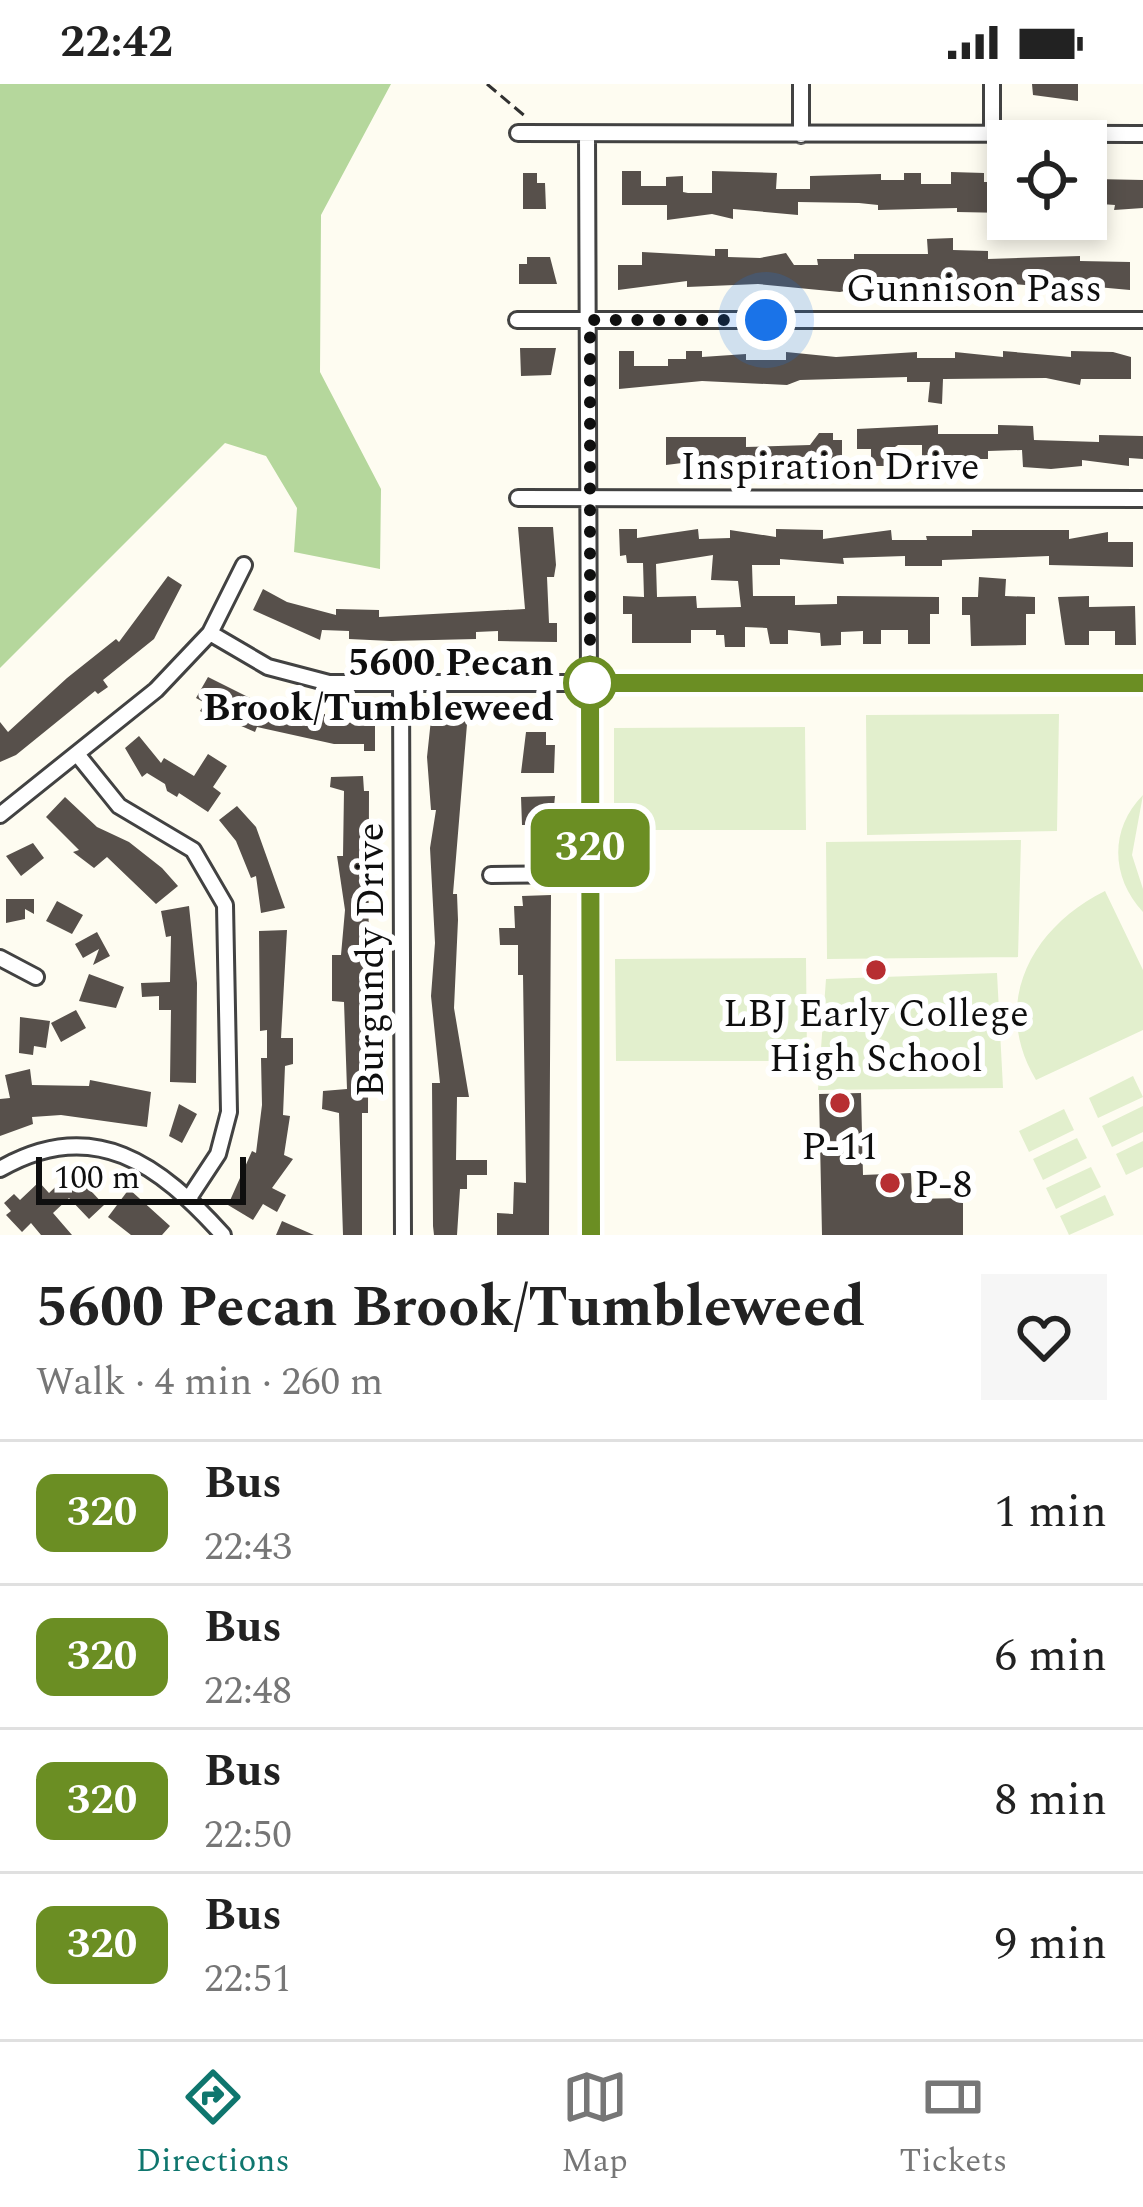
<!DOCTYPE html>
<html lang="en">
<head>
<meta charset="utf-8">
<style>
  body { margin:0; font-family:Spectral,serif; background:#f6f6f6; color:#222; height:100vh; display:flex; flex-direction:column; font-size:45px; white-space:nowrap }
  * { box-sizing:border-box; margin:0 }
  p { font-size:39px; color:#767676 }
  .icon { flex:none; width:66px; height:66px; fill:none; stroke:currentColor; stroke-width:2; stroke-linecap:round; stroke-linejoin:round }
  .map { position:relative; height:1151px; overflow:hidden }
  .side { display:flex; flex-direction:column; background:#fff; flex:1 }
  .side>* { flex:none }
  .badge { padding:0 24px; border-radius:18px; font-size:42px; line-height:78px }
  .fabs { position:absolute; left:987px; top:36px; display:grid; gap:24px }
  .fabs a { display:grid; place-items:center; width:120px; height:120px; border-radius:0px; background:#fff; box-shadow:0 6px 18px #0003; font-size:60px }
  .scale { position:absolute; left:36px; bottom:30px; width:210px; box-sizing:border-box; padding-left:12px; border:6px solid #0f0f0f; border-top:0; font-size:33px; line-height:42px; white-space:nowrap; color:#0f0f0f; -webkit-text-stroke:9px #fff; paint-order:stroke }
  .you { position:absolute; width:60px; height:60px; margin:-30px; border:9px solid #fff; border-radius:50%; background:#1a73e8; box-shadow:0 0 0 18px #1a73e833 }
  .map>.badge { position:absolute; translate:-50% -50%; box-shadow:0 0 0 6px #fff }
  .round { display:grid; place-items:center; flex:none; width:126px; height:126px; border-radius:0px; background:#f6f6f6 }
  .overview { display:flex; align-items:center; justify-content:space-between; height:204px; padding:0 36px }
  h1 { font-size:57px; font-weight:700; line-height:90px }
  ul { padding:0; list-style:none }
  li { display:flex; align-items:center; gap:36px; height:144px; padding:0 36px; border-top:3px solid #e0e0e0 }
  li div { flex:1 }
  li b { display:block; font-size:45px }
  li em { font-style:normal }
  li .badge { min-width:132px; font-weight:700; text-align:center }
  .status { display:flex; justify-content:space-between; align-items:center; height:84px; padding:0 60px; background:#fff; direction:ltr }
  .status svg { height:33px; fill:currentColor }
  .menu { display:flex; justify-content:space-around; align-items:center; height:168px; border-top:3px solid #e0e0e0; background:#fff; font-size:33px; color:#767676 }
  .menu a { display:grid; justify-items:center; gap:6px }
  .menu .active { color:#0f766e }
  .map>svg:first-child { display:block }
  .forest { fill:#b5d79c }
  .pitch { fill:#e2efcd }
  .building { fill:#57504b; fill-rule:evenodd }
  .lines { fill:none; stroke-linecap:round; stroke-linejoin:round }
  .minor-casing { stroke:#424242; stroke-width:20 }
  .path { stroke:#313131; stroke-width:3; stroke-dasharray:12 6; stroke-linecap:butt }
  .minor { stroke:#fff; stroke-width:14 }
  .line-casing { stroke:#fff; stroke-width:27 }
  .line { stroke:#6b8e23; stroke-width:18 }
  .walk { stroke:#0f0f0f; stroke-width:12; stroke-dasharray:0 21.6 }
  .stop-dot { fill:#fff; stroke:#6b8e23; stroke-width:6 }
  .poi-dot { fill:#b72e32; stroke:#fff; stroke-width:4.5 }
  .labels { text-anchor:middle; stroke-width:12; stroke-linejoin:round; paint-order:stroke }
  .street-label { font-size:39px; fill:#0f0f0f; stroke:#fff }
  .stop-label { font-size:39px; font-weight:bold; fill:#0f0f0f; stroke:#fff; text-anchor:end }
  .poi-label { font-size:39px; fill:#0f0f0f; stroke:#fff }
</style>
</head>
<body>
<div class="status"><b>22:42</b><svg viewBox="0 0 49 12"><path d="M0 12V9h3v3zM5 12V6h3v6zM10 12V3h3v9zM15 12V0h3v12zM26 1h20v11H26zM47 4h2v5h-2z"/></svg></div>
<div class="map">
<svg width="1143" height="1151" viewBox="0 0 1143 1151">
  <rect width="100%" height="100%" fill="#fefcf1"/>
  <path class="forest" d="M 0,0 L 391,0 L 321,131 L 320,288 L 381,405 L 380,485 L 294,468 L 297,424 L 266,372 L 225,359 L 0,584 Z"/>
  <path class="pitch" d="M 1059,630 L 1057,747 L 867,751 L 866,631 Z
    M 805,643 L 806,746 L 614,746 L 614,644 Z
    M 1143,711 L 1132,771 L 1143,805 L 1143,828 C 1111,794 1109,745 1143,711 Z
    M 1021,756 L 1018,873 L 827,875 L 826,758 Z
    M 1105,807 L 1143,886 L 1143,946 L 1036,996 C 990,919 1032,843 1105,807 Z
    M 806,874 L 807,977 L 616,977 L 615,875 Z
    M 997,889 L 1003,1004 L 818,1006 L 826,895 Z
    M 1133,992 L 1143,1013 L 1098,1034 L 1089,1014 Z
    M 1143,1022 L 1143,1048 L 1112,1063 L 1102,1042 Z
    M 1064,1025 L 1074,1046 L 1029,1068 L 1019,1047 Z
    M 1077,1054 L 1087,1074 L 1043,1096 L 1033,1075 Z
    M 1143,1057 L 1143,1083 L 1126,1091 L 1116,1070 Z
    M 1091,1083 L 1101,1103 L 1056,1125 L 1046,1104 Z
    M 1105,1111 L 1114,1131 L 1069,1151 L 1060,1132 Z"/>
  <path class="building" d="M 1032,0 L 1078,0 L 1078,17 L 1033,11 Z
    M 622,87 L 641,87 L 641,102 L 666,102 L 666,93 L 683,92 L 683,108 L 688,109 L 712,109 L 712,87 L 777,89 L 776,105 L 810,105 L 810,92 L 881,90 L 881,96 L 904,96 L 904,89 L 921,89 L 921,100 L 951,100 L 951,88 L 984,89 L 984,98 L 1008,98 L 1008,129 L 957,128 L 957,124 L 878,126 L 878,121 L 859,119 L 798,118 L 798,131 L 733,125 L 733,135 L 712,130 L 667,136 L 667,121 L 622,121 Z
    M 523,89 L 537,89 L 537,99 L 545,99 L 546,125 L 523,125 Z
    M 1094,95 L 1143,96 L 1143,124 L 1114,126 L 1115,121 L 1086,119 L 1086,98 Z
    M 953,154 L 953,166 L 988,167 L 988,175 L 1080,172 L 1080,177 L 1130,178 L 1130,206 L 1097,203 L 1097,198 L 1062,198 L 1062,204 L 987,198 L 987,205 L 964,204 L 965,198 L 918,195 L 918,202 L 895,204 L 849,196 L 849,206 L 840,208 L 758,200 L 687,203 L 687,197 L 618,206 L 618,181 L 642,181 L 642,168 L 715,172 L 715,165 L 728,165 L 728,173 L 760,174 L 786,169 L 794,181 L 818,181 L 817,175 L 854,175 L 854,170 L 928,170 L 927,155 Z
    M 527,173 L 550,173 L 557,200 L 519,200 L 519,180 L 527,180 Z
    M 520,264 L 556,264 L 551,291 L 521,292 Z
    M 619,267 L 634,267 L 634,282 L 668,282 L 668,275 L 686,275 L 686,267 L 702,267 L 702,273 L 746,270 L 746,276 L 786,276 L 786,268 L 836,273 L 917,268 L 917,274 L 955,274 L 955,268 L 1003,273 L 1003,267 L 1071,273 L 1071,267 L 1113,268 L 1131,273 L 1131,295 L 1081,295 L 1080,301 L 1046,294 L 943,295 L 942,320 L 928,318 L 930,298 L 907,298 L 907,293 L 800,296 L 787,301 L 702,297 L 619,305 Z
    M 938,341 L 938,350 L 998,350 L 998,341 L 1033,342 L 1034,356 L 1099,358 L 1099,351 L 1143,352 L 1143,375 L 1129,374 L 1129,382 L 1082,376 L 1082,382 L 1051,385 L 1023,383 L 1022,366 L 988,367 L 988,375 L 967,375 L 967,379 L 922,379 L 922,361 L 898,361 L 892,365 L 892,382 L 871,382 L 871,365 L 857,365 L 857,345 Z
    M 819,349 L 833,349 L 833,356 L 842,356 L 842,382 L 796,378 L 766,384 L 714,375 L 666,381 L 666,353 L 746,353 L 746,363 L 810,361 Z
    M 518,443 L 553,443 L 556,481 L 554,493 L 547,493 L 549,539 L 557,539 L 557,558 L 498,557 L 498,547 L 476,548 L 476,555 L 391,557 L 349,555 L 349,547 L 322,546 L 320,556 L 253,526 L 263,505 L 287,518 L 336,531 L 336,525 L 379,526 L 379,533 L 525,525 Z
    M 619,445 L 637,445 L 637,454 L 698,445 L 699,455 L 730,454 L 730,446 L 776,453 L 776,445 L 823,446 L 823,455 L 891,446 L 892,456 L 927,456 L 926,452 L 972,452 L 972,446 L 1069,446 L 1069,455 L 1108,448 L 1108,458 L 1133,458 L 1133,483 L 1049,481 L 1049,472 L 942,476 L 942,482 L 905,482 L 905,472 L 843,474 L 844,480 L 780,475 L 780,481 L 752,481 L 753,512 L 795,512 L 795,521 L 837,520 L 837,512 L 939,513 L 939,530 L 930,530 L 930,560 L 908,560 L 908,546 L 881,546 L 881,560 L 863,560 L 863,547 L 841,548 L 841,561 L 821,562 L 820,549 L 788,546 L 788,560 L 770,560 L 767,544 L 745,543 L 745,563 L 725,563 L 724,551 L 716,551 L 716,546 L 691,546 L 691,559 L 632,559 L 632,530 L 623,530 L 623,512 L 644,513 L 643,479 L 627,479 L 626,471 L 620,472 ZM 713,471 L 711,496 L 738,497 L 741,523 L 697,524 L 696,512 L 657,513 L 656,480 Z
    M 168,492 L 182,501 L 154,555 L 103,596 L 108,603 L 98,610 L 95,607 L 16,671 L 0,678 L 0,638 L 8,648 L 67,594 L 116,555 L 119,558 Z
    M 979,493 L 1006,495 L 1005,512 L 1035,513 L 1035,530 L 1026,530 L 1026,561 L 971,562 L 970,531 L 962,531 L 962,513 L 978,513 Z
    M 1089,512 L 1089,523 L 1135,522 L 1136,561 L 1115,561 L 1115,547 L 1089,547 L 1089,561 L 1065,561 L 1058,513 Z
    M 208,593 L 278,628 L 311,635 L 312,629 L 325,630 L 325,636 L 348,639 L 375,633 L 375,667 L 364,667 L 364,660 L 334,660 L 257,643 L 255,648 L 216,631 L 214,635 L 200,627 L 205,619 L 196,614 Z
    M 432,626 L 468,628 L 453,810 L 457,810 L 458,836 L 454,924 L 469,1013 L 457,1013 L 456,1076 L 487,1076 L 487,1091 L 467,1091 L 467,1105 L 460,1105 L 457,1151 L 434,1151 L 433,1142 L 432,999 L 440,999 L 431,912 L 435,859 L 430,764 L 436,726 L 431,726 L 427,673 Z
    M 526,648 L 546,648 L 546,661 L 555,661 L 554,689 L 521,689 Z
    M 139,652 L 161,679 L 164,674 L 194,692 L 208,670 L 227,682 L 213,703 L 221,709 L 208,728 L 179,709 L 177,713 L 167,707 L 165,700 L 147,689 L 142,693 L 125,664 Z
    M 363,692 L 364,707 L 369,707 L 368,1029 L 362,1029 L 362,1151 L 343,1151 L 339,1029 L 322,1025 L 323,1007 L 347,1005 L 344,918 L 332,917 L 332,871 L 341,871 L 345,826 L 337,772 L 343,772 L 344,707 L 330,703 L 331,693 Z
    M 555,712 L 551,753 L 530,754 L 530,741 L 522,741 L 521,713 Z
    M 65,713 L 97,743 L 129,758 L 162,784 L 178,802 L 156,820 L 107,773 L 94,784 L 73,768 L 79,766 L 46,733 Z
    M 237,722 L 256,743 L 285,824 L 261,829 L 256,792 L 251,794 L 236,757 L 219,736 Z
    M 33,759 L 44,774 L 21,792 L 6,772 Z
    M 551,811 L 549,1151 L 497,1151 L 497,1129 L 513,1130 L 514,1098 L 526,1099 L 523,891 L 518,891 L 518,861 L 500,861 L 499,844 L 515,844 L 514,822 L 523,822 L 522,812 Z
    M 6,815 L 34,815 L 34,830 L 25,825 L 25,835 L 6,839 Z
    M 57,817 L 83,831 L 72,850 L 46,837 Z
    M 189,822 L 197,899 L 196,999 L 170,998 L 171,926 L 159,926 L 159,912 L 142,913 L 141,899 L 170,898 L 171,852 L 166,853 L 161,827 Z
    M 287,846 L 281,954 L 293,954 L 293,980 L 285,982 L 283,1031 L 290,1032 L 284,1071 L 293,1075 L 272,1104 L 286,1111 L 277,1128 L 263,1120 L 253,1136 L 228,1121 L 252,1067 L 256,1069 L 262,1021 L 261,974 L 267,974 L 267,946 L 260,947 L 259,847 Z
    M 97,848 L 110,872 L 93,881 L 99,865 L 83,874 L 75,860 Z
    M 89,890 L 124,903 L 116,924 L 79,917 Z
    M 76,926 L 86,944 L 61,958 L 51,939 Z
    M 20,933 L 50,937 L 46,964 L 34,962 L 33,971 L 19,969 Z
    M 30,985 L 32,1001 L 89,1002 L 90,996 L 151,1008 L 147,1043 L 61,1031 L 32,1033 L 33,1040 L 0,1052 L 0,1015 L 10,1014 L 5,991 Z
    M 861,1009 L 863,1091 L 911,1089 L 912,1115 L 963,1114 L 963,1151 L 822,1151 L 819,1010 Z
    M 179,1020 L 197,1030 L 182,1059 L 169,1052 Z
    M 68,1091 L 76,1100 L 80,1095 L 104,1121 L 89,1135 L 69,1114 L 53,1129 L 72,1151 L 41,1151 L 31,1139 L 22,1148 L 6,1131 L 11,1127 L 4,1119 L 14,1110 L 20,1116 L 39,1098 L 49,1109 Z
    M 129,1105 L 170,1142 L 162,1151 L 131,1151 L 108,1133 Z
    M 282,1137 L 314,1151 L 276,1151 Z"/>
  <g class="lines">
    <g class="minor-casing">
      <path id="minor" d="M 801,0 L 801,51
        M 992,0 L 992,51
        M 518,49 L 1143,50
        M 587,50 L 591,1151
        M 517,236 L 1143,236
        M 518,414 L 1143,415
        M 210,549 L 268,583 L 329,599 L 1143,599
        M 401,600 L 403,1151
        M 77,670 L 119,722 L 193,766 L 225,821 L 229,1028 L 218,1070 L 189,1114
        M 0,731 L 156,606 L 210,549 L 244,481
        M 491,791 L 590,790
        M 0,874 L 36,893
        M 0,1085 C 94,1031 160,1081 223,1151"/>
    </g>
    <path class="path" d="M 487,0 L 526,33"/>
    <use href="#minor" class="minor"/>
  </g>
  <g class="lines">
    <g class="line-casing">
      <path id="line" d="M 591,1151 L 590,599 L 1143,599"/>
    </g>
    <use href="#line" class="line"/>
    <path class="walk" d="M 590,599 L 590,236 L 766,236"/>
  </g>
  <circle class="stop-dot" cx="590" cy="599" r="24"/>
  <g class="poi-dot">
    <circle cx="876" cy="886" r="12"/>
    <circle cx="840" cy="1019" r="12"/>
    <circle cx="890" cy="1099" r="12"/>
  </g>
  <g class="labels">
    <g class="street-label">
      <text x="974" y="217">Gunnison Pass</text>
      <text x="830" y="395">Inspiration Drive</text>
      <text transform="translate(369 876) rotate(-90)" y="14">Burgundy Drive</text>
    </g>
    <g class="stop-label">
      <text x="554" y="591">5600 Pecan<tspan x="554" dy="45">Brook/Tumbleweed</tspan></text>
    </g>
    <g class="poi-label">
      <text x="876" y="942">LBJ Early College<tspan x="876" dy="45">High School</tspan></text>
      <text x="840" y="1075">P-11</text>
      <text x="914" y="1113" text-anchor="start">P-8</text>
    </g>
  </g>
</svg>
<div class="fabs">
<a><svg class="icon" aria-label="locate" viewBox="0 0 24 24"><circle cx="12" cy="12" r="6"/><path d="M12 2v4M12 18v4M2 12h4M18 12h4"/></svg></a>
</div>
<div class="scale">100 m</div>
<div class="you" style="left:766px;top:236px"></div>
<b class="badge" style="left:590px;top:764px;background:#6b8e23;color:#fff">320</b>
</div>
<section class="side">
<div class="overview"><div><h1>5600 Pecan Brook/Tumbleweed</h1><p>Walk · 4 min · 260 m</p></div><a class="round"><svg class="icon" aria-label="heart" viewBox="0 0 24 24"><path d="M12 20l-8-8c-3-5 5-10 8-4 3-6 11-1 8 4z"/></svg></a></div>
<ul>
<li><span class="badge" style="background:#6b8e23;color:#fff">320</span><div><b>Bus</b><p>22:43</p></div><em>1 min</em></li>
<li><span class="badge" style="background:#6b8e23;color:#fff">320</span><div><b>Bus</b><p>22:48</p></div><em>6 min</em></li>
<li><span class="badge" style="background:#6b8e23;color:#fff">320</span><div><b>Bus</b><p>22:50</p></div><em>8 min</em></li>
<li><span class="badge" style="background:#6b8e23;color:#fff">320</span><div><b>Bus</b><p>22:51</p></div><em>9 min</em></li>
</ul>
</section>
<nav class="menu">
<a class="active"><svg class="icon" aria-label="directions" viewBox="0 0 24 24"><path d="M12 3l9 9-9 9-9-9zM9 14v-3h6M13 9l2 2-2 2"/></svg>Directions</a>
<a><svg class="icon" aria-label="map" viewBox="0 0 24 24"><path d="M3 6l6-2 6 2 6-2v14l-6 2-6-2-6 2zM9 4v14M15 6v14"/></svg>Map</a>
<a><svg class="icon" aria-label="tickets" viewBox="0 0 24 24"><path d="M3 7h18v10H3zM15 7v10"/></svg>Tickets</a>
</nav>
</body>
</html>
